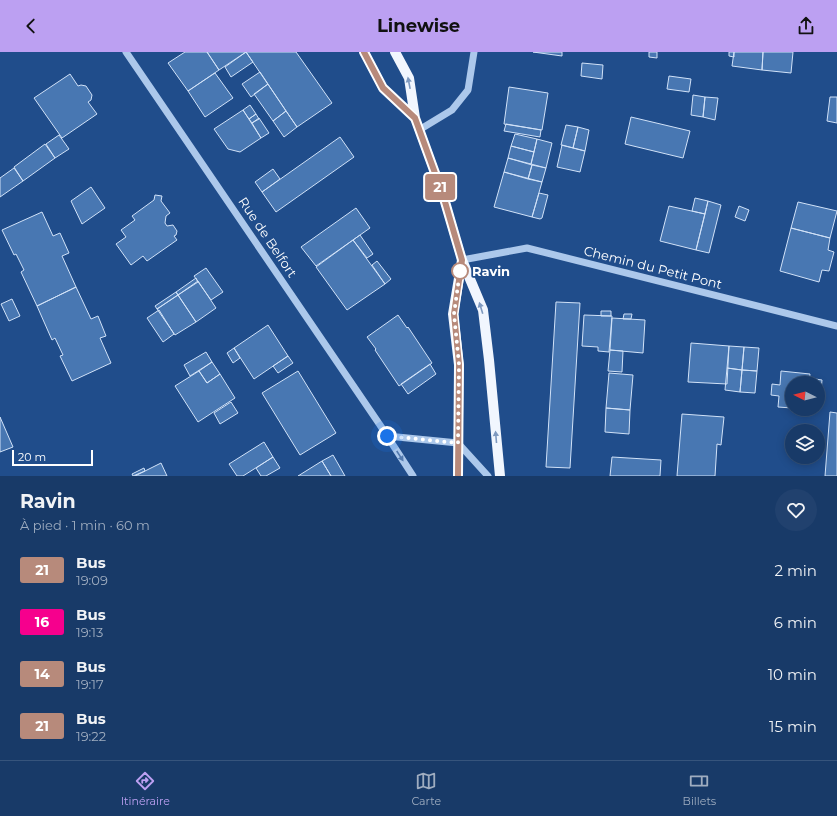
<!DOCTYPE html>
<html lang="fr">
<head>
<meta charset="utf-8">
<style>
  body { margin:0; font-family:Montserrat,sans-serif; background:#21416e; color:#f1f3f6; height:100vh; display:flex; flex-direction:column; font-size:15px; white-space:nowrap }
  * { box-sizing:border-box; margin:0 }
  p { font-size:13px; color:#9fadc0 }
  .icon { flex:none; width:22px; height:22px; fill:none; stroke:currentColor; stroke-width:2; stroke-linecap:round; stroke-linejoin:round }
  .map { position:relative; height:424px; overflow:hidden }
  .panel { display:flex; flex-direction:column; background:#183a68; flex:1 }
  .panel>* { flex:none }
  .badge { padding:0 8px; border-radius:3px; font-size:14px; line-height:26px }
  .needle { width:26px; rotate:276deg }
  .controls { position:absolute; left:785px; top:324px; display:grid; gap:8px }
  .controls a { display:grid; place-items:center; width:40px; height:40px; border-radius:50%; background:#183a68; box-shadow:0 2px 10px #0003,0 0 0 1px #36547c; font-size:20px }
  .scale { position:absolute; left:12px; bottom:10px; width:81px; box-sizing:border-box; padding-left:4px; border:2px solid #fff; border-top:0; font-size:11px; line-height:14px; white-space:nowrap; color:#fff; -webkit-text-stroke:3px #204d8b; paint-order:stroke }
  .you { position:absolute; width:20px; height:20px; margin:-10px; border:3px solid #fff; border-radius:50%; background:#1a73e8; box-shadow:0 0 0 6px #1a73e833 }
  .map>.badge { position:absolute; translate:-50% -50%; box-shadow:0 0 0 2px #fff }
  .round { display:grid; place-items:center; flex:none; width:42px; height:42px; border-radius:21px; background:#21416e }
  .summary { display:flex; align-items:center; justify-content:space-between; height:68px; padding:0 20px }
  h1 { font-size:19px; font-weight:700; line-height:30px }
  ul { padding:0; list-style:none }
  li { display:flex; align-items:center; gap:12px; height:52px; padding:0 20px }
  li div { flex:1 }
  li b { display:block; font-size:15px }
  li em { font-style:normal }
  li .badge { min-width:44px; font-weight:700; text-align:center }
  header { display:flex; justify-content:space-between; align-items:center; height:52px; padding:0 20px; background:#bca0f2; color:#111; font-size:18px; font-weight:700 }
  .dock { display:flex; justify-content:space-around; align-items:center; height:56px; border-top:1px solid #36547c; background:#183a68; font-size:11px; color:#9fadc0 }
  .dock a { display:grid; justify-items:center; gap:2px }
  .dock .active { color:#bca0f2 }
  .map>svg:first-child { display:block }
  .building { fill:#4877b2; stroke:#d1e2f8 }
  .lines { fill:none; stroke-linecap:round; stroke-linejoin:round }
  .minor { stroke:#acc8eb; stroke-width:7 }
  .major { stroke:#f1f6fe; stroke-width:10 }
  .oneway { fill:#7e99bf }
  .oneway2 { fill:#5178ad }
  .line-casing { stroke:#fff; stroke-width:9 }
  .line { stroke:#b78a7b; stroke-width:6 }
  .walk { stroke:#fff; stroke-width:4; stroke-dasharray:0 7.2 }
  .stop-dot { fill:#fff; stroke:#b78a7b; stroke-width:2 }
  .labels { text-anchor:middle; stroke-width:3.5; stroke-linejoin:round; paint-order:stroke }
  .street-label { font-size:13px; fill:#fff; stroke:#204d8b }
  .stop-label { font-size:13px; font-weight:bold; fill:#fff; stroke:#204d8b; text-anchor:start }
</style>
</head>
<body>
<header><svg class="icon" aria-label="back" viewBox="0 0 24 24"><path d="M15 5l-7 7 7 7"/></svg>Linewise<svg class="icon" aria-label="share" viewBox="0 0 24 24"><path d="M12 15V3M7 8l5-5 5 5M5 13v7h14v-7"/></svg></header>
<div class="map">
<svg width="837" height="424" viewBox="0 0 837 424">
  <rect width="100%" height="100%" fill="#204d8b"/>
  <path class="building" d="M 185,0 L 207,0 L 219,18 L 188,39 L 168,11 Z
    M 207,0 L 246,0 L 219,18 Z
    M 246,0 L 296,0 L 332,51 L 297,75 Z
    M 246,0 L 253,10 L 231,25 L 225,15 Z
    M 533,0 L 562,0 L 562,4 Z
    M 649,0 L 657,0 L 657,6 L 649,5 Z
    M 729,0 L 734,0 L 734,5 L 729,4 Z
    M 734,0 L 763,0 L 762,18 L 732,14 Z
    M 763,0 L 793,0 L 791,21 L 762,18 Z
    M 582,11 L 603,13 L 602,27 L 581,24 Z
    M 260,20 L 268,32 L 251,45 L 242,32 Z
    M 215,21 L 233,46 L 205,65 L 188,39 Z
    M 70,22 L 78,34 L 81,33 L 86,34 L 92,43 L 91,48 L 88,50 L 97,62 L 62,86 L 34,46 Z
    M 669,24 L 691,27 L 689,40 L 667,37 Z
    M 268,32 L 286,59 L 273,69 L 254,42 Z
    M 509,35 L 548,41 L 542,78 L 504,72 Z
    M 693,43 L 705,45 L 703,65 L 691,63 Z
    M 705,45 L 718,46 L 715,68 L 703,65 Z
    M 830,45 L 837,45 L 837,71 L 827,69 Z
    M 250,53 L 256,62 L 249,67 L 243,58 Z
    M 243,58 L 261,86 L 240,100 L 228,97 L 214,77 Z
    M 286,59 L 297,75 L 284,85 L 273,69 Z
    M 256,62 L 259,67 L 252,71 L 249,67 Z
    M 631,65 L 690,79 L 683,106 L 625,92 Z
    M 259,66 L 269,81 L 261,86 L 252,71 Z
    M 506,72 L 541,78 L 540,85 L 504,79 Z
    M 566,73 L 578,75 L 573,96 L 561,93 Z
    M 578,75 L 589,78 L 585,99 L 573,96 Z
    M 515,82 L 537,87 L 534,100 L 511,94 Z
    M 59,83 L 69,97 L 55,106 L 46,92 Z
    M 340,85 L 354,105 L 276,160 L 262,140 Z
    M 537,87 L 552,91 L 546,116 L 531,112 Z
    M 45,92 L 55,106 L 23,129 L 14,115 Z
    M 562,93 L 585,99 L 580,120 L 557,115 Z
    M 511,94 L 534,100 L 531,112 L 508,106 Z
    M 508,106 L 532,113 L 528,127 L 504,120 Z
    M 532,113 L 546,116 L 542,130 L 528,127 Z
    M 14,116 L 23,129 L 0,145 L 0,126 Z
    M 273,117 L 280,127 L 262,140 L 255,130 Z
    M 504,120 L 542,130 L 532,165 L 494,155 Z
    M 91,135 L 105,156 L 82,172 L 71,149 Z
    M 539,141 L 548,143 L 542,166 L 540,167 L 532,165 Z
    M 155,143 L 162,144 L 161,149 L 170,161 L 166,164 L 165,171 L 167,174 L 173,173 L 177,179 L 176,183 L 174,184 L 177,188 L 147,209 L 143,204 L 131,213 L 116,192 L 126,185 L 121,178 L 135,168 L 132,164 L 154,148 Z
    M 695,146 L 708,149 L 705,162 L 692,159 Z
    M 708,149 L 721,153 L 709,201 L 696,198 Z
    M 798,150 L 837,159 L 830,186 L 791,176 Z
    M 669,154 L 705,162 L 696,198 L 660,189 Z
    M 739,154 L 749,158 L 745,169 L 735,165 Z
    M 356,156 L 370,176 L 316,214 L 301,195 Z
    M 42,160 L 53,184 L 60,181 L 69,201 L 62,204 L 76,235 L 37,254 L 21,220 L 24,218 L 16,202 L 14,203 L 2,178 Z
    M 791,176 L 830,186 L 828,198 L 834,200 L 829,219 L 822,218 L 819,230 L 780,219 Z
    M 360,183 L 373,202 L 367,206 L 353,188 Z
    M 353,188 L 385,232 L 347,258 L 316,215 Z
    M 377,209 L 391,227 L 385,232 L 372,213 Z
    M 206,216 L 223,240 L 211,248 L 194,224 Z
    M 196,226 L 198,230 L 178,243 L 176,240 Z
    M 198,229 L 216,256 L 196,270 L 178,243 Z
    M 76,235 L 91,267 L 98,264 L 106,284 L 100,286 L 111,311 L 72,329 L 60,304 L 63,303 L 55,286 L 52,288 L 37,254 Z
    M 176,240 L 178,243 L 157,257 L 155,254 Z
    M 178,243 L 196,270 L 175,283 L 157,257 Z
    M 12,247 L 20,264 L 9,269 L 1,252 Z
    M 556,250 L 580,251 L 570,416 L 546,415 Z
    M 159,258 L 174,282 L 163,290 L 147,266 Z
    M 601,259 L 611,259 L 611,264 L 601,264 Z
    M 624,262 L 632,262 L 631,267 L 623,267 Z
    M 398,263 L 407,276 L 408,275 L 432,311 L 399,334 L 375,298 L 376,297 L 367,285 Z
    M 584,263 L 612,264 L 609,300 L 598,299 L 598,295 L 582,294 Z
    M 612,266 L 645,268 L 643,301 L 610,298 Z
    M 268,273 L 288,304 L 254,327 L 234,296 Z
    M 691,291 L 729,294 L 727,332 L 688,330 Z
    M 729,294 L 744,295 L 742,318 L 727,316 Z
    M 744,295 L 759,296 L 757,319 L 742,318 Z
    M 234,296 L 240,306 L 233,311 L 227,301 Z
    M 610,298 L 623,299 L 622,320 L 608,319 Z
    M 206,300 L 212,310 L 190,324 L 184,313 Z
    M 288,304 L 293,311 L 278,321 L 273,314 Z
    M 212,310 L 220,322 L 207,331 L 199,319 Z
    M 430,312 L 436,322 L 408,342 L 401,332 Z
    M 727,316 L 742,318 L 740,340 L 725,338 Z
    M 742,318 L 757,319 L 755,341 L 740,340 Z
    M 199,319 L 207,331 L 220,322 L 235,346 L 198,370 L 175,334 Z
    M 298,319 L 336,381 L 300,403 L 262,341 Z
    M 781,319 L 810,322 L 809,331 L 792,331 L 792,356 L 778,355 L 779,344 L 771,343 L 772,332 L 780,333 Z
    M 609,321 L 633,323 L 630,358 L 606,356 Z
    M 809,326 L 822,328 L 820,352 L 818,352 L 818,331 L 809,331 Z
    M 231,350 L 238,361 L 220,372 L 214,361 Z
    M 606,356 L 630,358 L 629,382 L 605,380 Z
    M 830,360 L 837,361 L 837,424 L 825,424 Z
    M 682,362 L 724,365 L 721,393 L 717,392 L 715,424 L 677,424 Z
    M 0,365 L 13,395 L 0,400 Z
    M 264,390 L 273,405 L 243,424 L 237,424 L 229,412 Z
    M 333,403 L 345,424 L 331,424 L 322,409 Z
    M 273,405 L 280,416 L 266,424 L 261,424 L 256,416 Z
    M 612,405 L 661,408 L 660,424 L 610,424 Z
    M 322,409 L 331,424 L 298,424 Z
    M 161,411 L 167,424 L 135,424 Z
    M 144,416 L 145,419 L 133,424 L 132,422 Z"/>
  <g class="lines">
    <path class="minor" d="M 126,0 L 380,373 L 413,424
      M 419,78 L 452,58 L 468,38 L 474,0
      M 462,208 L 527,196 L 837,274
      M 387,384 L 458,391 L 488,424"/>
    <path class="major" d="M 364,0 L 383,36 L 415,66
      M 395,0 L 409,26 L 415,66 L 443,143 L 462,208 L 483,258 L 489,308 L 500,424
      M 458,424 L 459,313 L 453,262 L 462,208"/>
  </g>
  <defs><path id="oneway-solid" d="M-6-.8H1V-3.2L6.5 0L1 3.2V.8H-6Z"/></defs>
  <g class="oneway">
    <use href="#oneway-solid" transform="translate(409 31) rotate(-101)"/>
    <use href="#oneway-solid" transform="translate(481 256) rotate(-107)"/>
    <use href="#oneway-solid" transform="translate(496 385) rotate(-95)"/>
  </g>
  <use class="oneway2" href="#oneway-solid" transform="translate(400 404) rotate(57)"/>
  <g class="lines">
    <g class="line-casing">
      <path id="line" d="M 364,0 L 383,36 L 415,66 L 443,143 L 462,208 L 454,262 L 459,312 L 458,424"/>
    </g>
    <use href="#line" class="line"/>
    <path class="walk" d="M 387,384 L 458,391 L 459,312 L 454,262 L 460,219"/>
  </g>
  <circle class="stop-dot" cx="460" cy="219" r="8"/>
  <g class="labels">
    <g class="street-label">
      <text transform="translate(268 185) rotate(56)" y="5">Rue de Belfort</text>
      <text transform="translate(653 215) rotate(14)" y="5">Chemin du Petit Pont</text>
    </g>
    <g class="stop-label">
      <text x="472" y="224">Ravin</text>
    </g>
  </g>
</svg>
<div class="controls">
<a><svg class="needle" viewBox="-14 -14 28 28"><path d="M0-13l5 13h-10z" fill="#e53935"/><path d="M0 13l5-13h-10z" fill="#9fadc0"/></svg></a>
<a><svg class="icon" aria-label="layers" viewBox="0 0 24 24"><path d="M12 4l9 5-9 5-9-5zM3 14l9 5 9-5"/></svg></a>
</div>
<div class="scale">20 m</div>
<div class="you" style="left:387px;top:384px"></div>
<b class="badge" style="left:440px;top:135px;background:#b78a7b;color:#fff">21</b>
</div>
<section class="panel">
<div class="summary"><div><h1>Ravin</h1><p>À pied · 1 min · 60 m</p></div><a class="round"><svg class="icon" aria-label="heart" viewBox="0 0 24 24"><path d="M12 20l-8-8c-3-5 5-10 8-4 3-6 11-1 8 4z"/></svg></a></div>
<ul>
<li><span class="badge" style="background:#b78a7b;color:#fff">21</span><div><b>Bus</b><p>19:09</p></div><em>2 min</em></li>
<li><span class="badge" style="background:#f6008d;color:#fff">16</span><div><b>Bus</b><p>19:13</p></div><em>6 min</em></li>
<li><span class="badge" style="background:#b78a7b;color:#fff">14</span><div><b>Bus</b><p>19:17</p></div><em>10 min</em></li>
<li><span class="badge" style="background:#b78a7b;color:#fff">21</span><div><b>Bus</b><p>19:22</p></div><em>15 min</em></li>
</ul>
</section>
<nav class="dock">
<a class="active"><svg class="icon" aria-label="directions" viewBox="0 0 24 24"><path d="M12 3l9 9-9 9-9-9zM9 14v-3h6M13 9l2 2-2 2"/></svg>Itinéraire</a>
<a><svg class="icon" aria-label="map" viewBox="0 0 24 24"><path d="M3 6l6-2 6 2 6-2v14l-6 2-6-2-6 2zM9 4v14M15 6v14"/></svg>Carte</a>
<a><svg class="icon" aria-label="tickets" viewBox="0 0 24 24"><path d="M3 7h18v10H3zM15 7v10"/></svg>Billets</a>
</nav>
</body>
</html>
